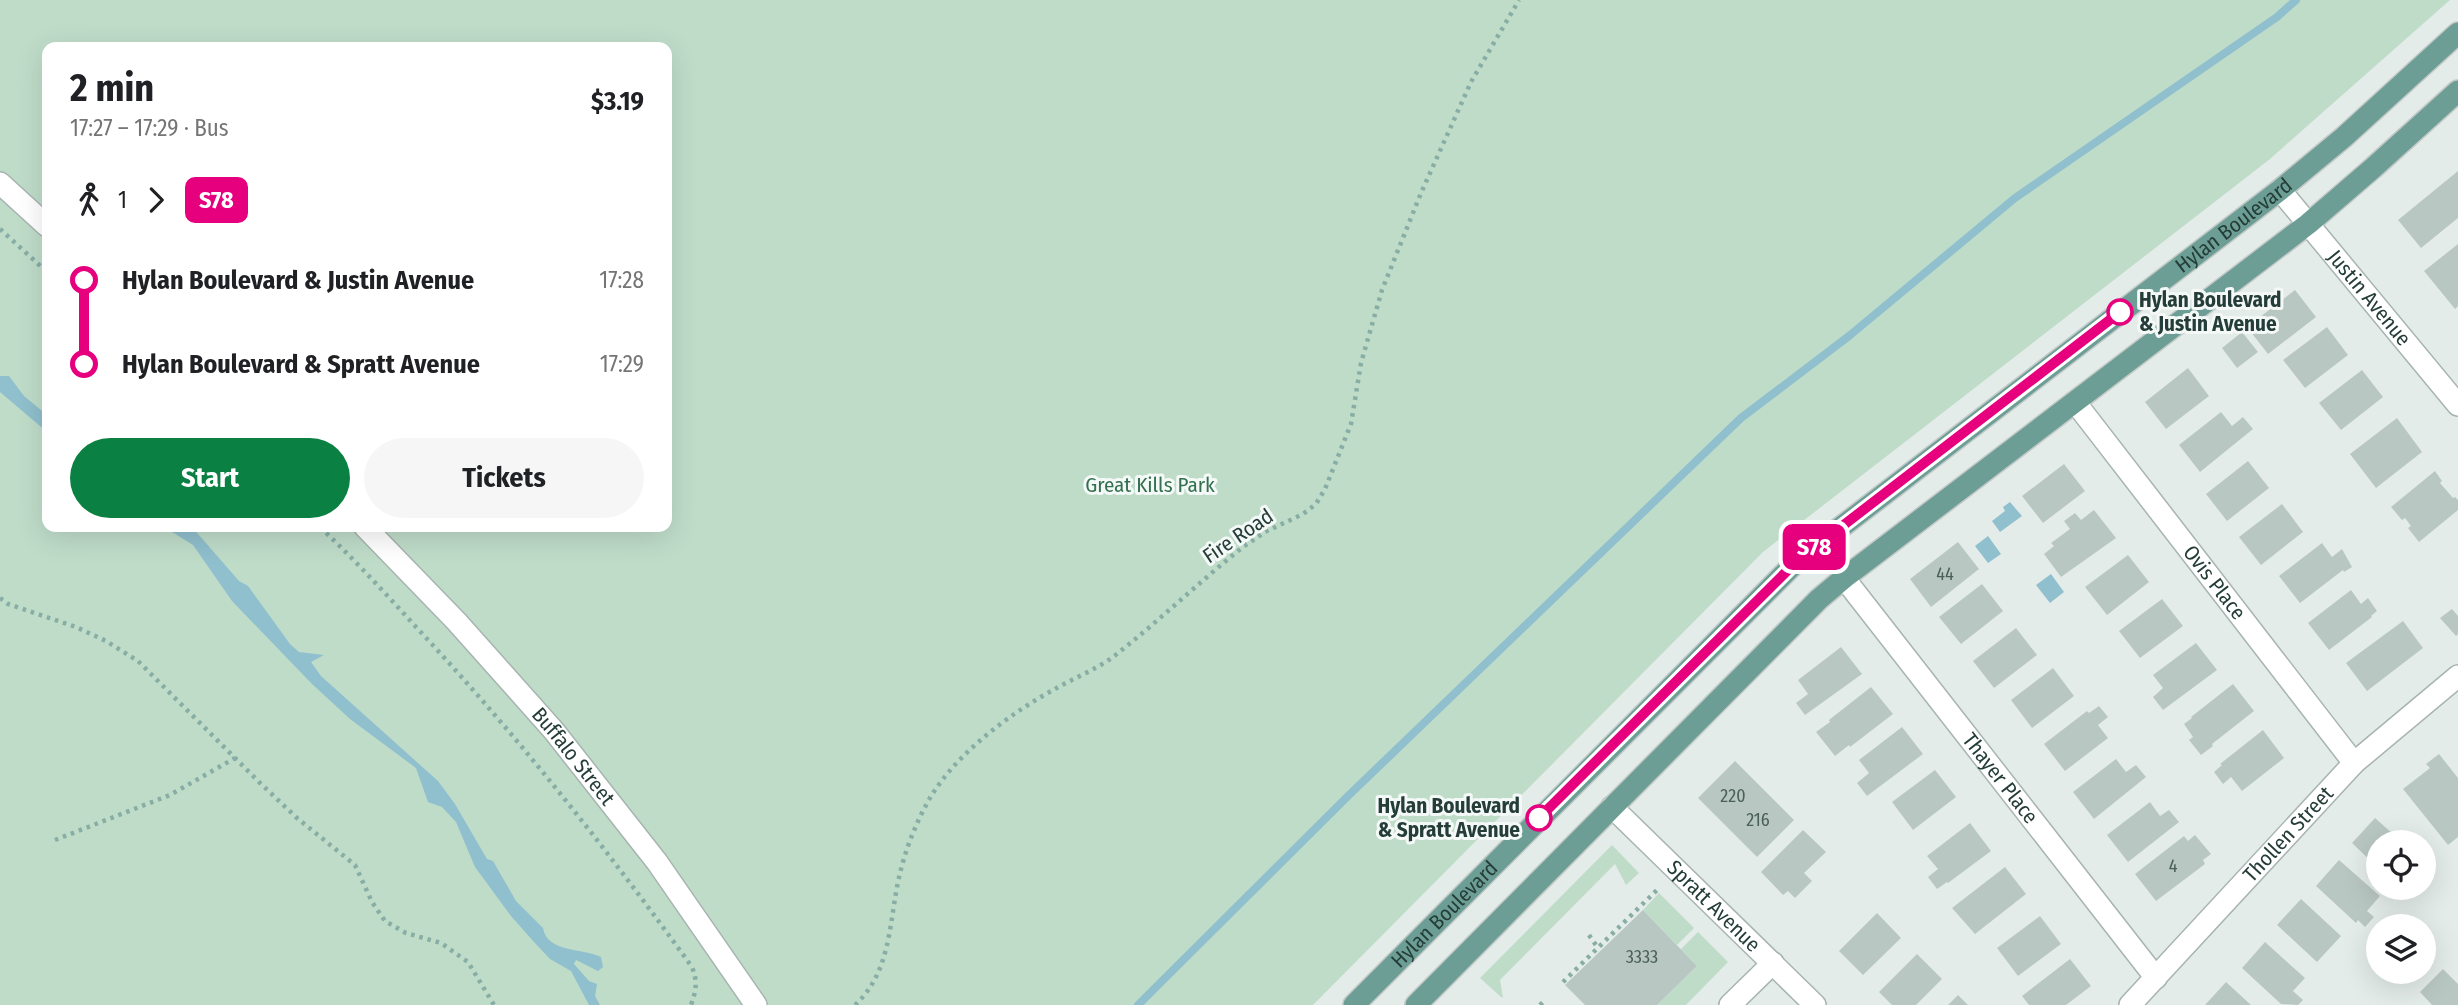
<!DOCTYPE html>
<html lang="en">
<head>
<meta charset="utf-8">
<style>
  body { margin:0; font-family:"Fira Sans Condensed",sans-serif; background:#f6f6f6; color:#202124; height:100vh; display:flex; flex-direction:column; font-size:26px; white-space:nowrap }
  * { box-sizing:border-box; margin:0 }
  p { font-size:23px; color:#757577 }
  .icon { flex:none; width:38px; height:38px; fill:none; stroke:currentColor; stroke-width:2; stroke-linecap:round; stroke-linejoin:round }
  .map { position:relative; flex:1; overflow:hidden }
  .details { position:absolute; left:42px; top:42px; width:630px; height:490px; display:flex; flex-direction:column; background:#fff; border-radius:14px; box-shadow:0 7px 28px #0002 }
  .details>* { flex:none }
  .badge { padding:0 14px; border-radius:10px; font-size:24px; line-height:46px }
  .buttons { position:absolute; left:2366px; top:830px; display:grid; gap:14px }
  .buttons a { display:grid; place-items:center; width:70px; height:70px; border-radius:50%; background:#fff; box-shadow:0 7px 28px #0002; font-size:35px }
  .map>.badge { position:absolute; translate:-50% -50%; box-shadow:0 0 0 4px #fff }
  .legs { display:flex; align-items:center; gap:10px; height:77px; padding:0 28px; font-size:23px }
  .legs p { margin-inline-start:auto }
  .headline { display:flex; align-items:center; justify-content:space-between; height:119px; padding:0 28px }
  h1 { font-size:38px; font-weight:700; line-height:52px }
  .cta { display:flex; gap:14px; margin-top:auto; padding:14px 28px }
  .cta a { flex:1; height:80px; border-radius:42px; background:#0b8043; color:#fff; font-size:28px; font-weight:700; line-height:80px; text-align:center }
  .cta a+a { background:#f6f6f6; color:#202124 }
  ul { padding:0 28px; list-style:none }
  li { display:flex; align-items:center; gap:24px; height:84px; font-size:26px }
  li i { display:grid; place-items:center; width:10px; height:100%; margin:0 9px; background:currentColor }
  li i::after { content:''; width:18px; height:18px; margin:-9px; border:5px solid; border-radius:50%; background:#fff }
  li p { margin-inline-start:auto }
  li:first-child i { background:linear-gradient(#0000 50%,currentColor 0) }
  li:last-child i { background:linear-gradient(currentColor 50%,#0000 0) }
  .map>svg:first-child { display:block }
  .green { fill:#bfdcc9; fill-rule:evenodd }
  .water { fill:#90bfcd }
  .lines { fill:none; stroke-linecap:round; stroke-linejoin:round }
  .stream { stroke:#90bfcd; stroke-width:8 }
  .building { fill:#b9c7c2 }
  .minor-casing { stroke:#a7b4b0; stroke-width:24 }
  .major-casing { stroke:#c2c9c7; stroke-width:24 }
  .path { stroke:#87ada4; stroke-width:4.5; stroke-dasharray:3.5 5; stroke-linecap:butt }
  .minor { stroke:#fff; stroke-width:21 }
  .major { stroke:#6c9e95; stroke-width:21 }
  .line-1-casing { stroke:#fff; stroke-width:16 }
  .line-1 { stroke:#e6007e; stroke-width:10 }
  .stop-1-dot { fill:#fff; stroke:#e6007e; stroke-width:3.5 }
  .labels { text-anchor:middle; stroke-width:6; stroke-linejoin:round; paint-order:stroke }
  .number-label { font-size:18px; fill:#4a605a }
  .street-label { font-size:21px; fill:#253d38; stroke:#f4f9f7 }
  .stop-label { font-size:21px; font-weight:bold; fill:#253d38; stroke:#f4f9f7; text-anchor:start }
  .park-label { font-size:21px; fill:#32704f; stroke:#f4f9f7 }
</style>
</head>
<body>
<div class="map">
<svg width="2458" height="1005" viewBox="0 0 2458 1005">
  <rect width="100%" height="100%" fill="#e4ece9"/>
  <path class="green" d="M 0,0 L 2450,0 L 2270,159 L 1763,552 L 1313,1005 L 0,1005 ZM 47,47 L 667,47 L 667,527 L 47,527 Z
    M 1612,845 L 1639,873 L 1626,885 L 1615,864 L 1500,980 L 1503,998 L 1501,997 L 1480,978 Z
    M 1659,893 L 1694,928 L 1677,945 L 1643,910 Z
    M 1698,932 L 1728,962 L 1686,1005 L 1657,1005 L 1697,966 L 1681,949 Z"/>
  <path class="water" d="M 0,376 L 9,376 L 24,396 L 47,415 L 47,432 L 0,392 Z
    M 2010,502 L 2022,516 L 2000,532 L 1992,521 L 2005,511 L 2003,507 Z
    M 164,527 L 192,527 L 239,581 L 248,586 L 290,644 L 299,652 L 324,655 L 311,662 L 321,676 L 438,781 L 455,804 L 487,859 L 493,861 L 516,901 L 543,928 C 547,953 583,948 601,957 L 603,967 L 598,971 L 576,960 L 574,964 L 589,981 L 597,984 L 595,996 L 600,1005 L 589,1005 L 571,971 L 550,959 L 534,942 L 511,916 L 475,867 L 456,822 L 442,807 L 428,802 L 416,768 L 350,719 L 311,683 L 232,601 L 193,545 Z
    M 1988,536 L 2001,554 L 1988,563 L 1975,546 Z
    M 2051,574 L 2064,592 L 2050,603 L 2036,585 Z"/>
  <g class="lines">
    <path class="stream" d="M 1138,1005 L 1348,796 L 1741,418 L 1849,336 L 2015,198 L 2277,17 L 2296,0"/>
  </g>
  <path class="building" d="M 2458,171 L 2458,218 L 2421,248 L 2398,220 Z
    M 2458,244 L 2458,306 L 2455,309 L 2424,271 Z
    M 2295,290 L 2316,317 L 2268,354 L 2247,327 Z
    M 2327,327 L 2348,355 L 2305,388 L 2283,360 Z
    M 2242,332 L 2258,352 L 2237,368 L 2222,348 Z
    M 2188,368 L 2209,396 L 2166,429 L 2145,402 Z
    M 2362,370 L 2383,397 L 2341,430 L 2319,403 Z
    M 2221,412 L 2232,426 L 2243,417 L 2253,429 L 2200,472 L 2179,445 Z
    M 2397,418 L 2422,452 L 2376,488 L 2350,454 Z
    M 2248,461 L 2269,488 L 2227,521 L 2206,494 Z
    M 2064,464 L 2085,491 L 2043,523 L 2022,496 Z
    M 2435,471 L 2442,481 L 2440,483 L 2453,498 L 2455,497 L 2458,500 L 2458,510 L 2419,542 L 2408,528 L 2411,526 L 2405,518 L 2402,520 L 2391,507 Z
    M 2282,504 L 2303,532 L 2261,565 L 2239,537 Z
    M 2094,510 L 2116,538 L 2061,577 L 2044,554 L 2054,546 L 2051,543 L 2070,529 L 2064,521 L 2075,513 L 2081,520 Z
    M 1958,542 L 1979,569 L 1931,607 L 1910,579 Z
    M 2322,543 L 2332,557 L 2342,549 L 2352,567 L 2344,572 L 2343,570 L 2300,603 L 2279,576 Z
    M 2128,555 L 2149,582 L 2107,615 L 2085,587 Z
    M 1982,584 L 2003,611 L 1961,644 L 1939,617 Z
    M 2351,590 L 2361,604 L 2368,598 L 2377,611 L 2371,616 L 2372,617 L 2329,650 L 2308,623 Z
    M 2162,599 L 2183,626 L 2140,658 L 2119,631 Z
    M 2452,609 L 2458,616 L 2458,634 L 2456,636 L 2440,618 Z
    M 2403,621 L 2423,648 L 2367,691 L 2346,663 Z
    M 2016,628 L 2037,655 L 1994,688 L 1973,661 Z
    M 2196,643 L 2217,670 L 2163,710 L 2153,697 L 2163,688 L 2153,675 Z
    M 1841,647 L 1862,674 L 1805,715 L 1796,703 L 1808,694 L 1798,680 Z
    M 2053,668 L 2074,696 L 2032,728 L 2011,700 Z
    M 2233,684 L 2254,711 L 2212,744 L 2213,746 L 2201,755 L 2189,740 L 2193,737 L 2184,724 L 2192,718 L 2191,717 Z
    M 1871,687 L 1893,714 L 1850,747 L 1849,745 L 1835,756 L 1816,732 L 1830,722 L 1829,720 Z
    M 2099,706 L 2108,717 L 2098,725 L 2108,738 L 2065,771 L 2044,744 L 2087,711 L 2089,713 Z
    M 1902,727 L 1923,754 L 1867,796 L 1857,783 L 1869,773 L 1859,760 Z
    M 2263,730 L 2284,758 L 2242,791 L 2231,777 L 2223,784 L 2214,772 L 2222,765 L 2220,764 Z
    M 2439,754 L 2458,778 L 2458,837 L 2448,845 L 2403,789 L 2430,768 L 2426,764 Z
    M 2116,759 L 2126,772 L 2136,765 L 2146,777 L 2094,819 L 2073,792 Z
    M 1735,761 L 1794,820 L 1757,857 L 1698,798 Z
    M 1935,770 L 1956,797 L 1913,830 L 1892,802 Z
    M 2150,802 L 2160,816 L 2169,810 L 2179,822 L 2128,862 L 2107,835 Z
    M 2375,818 L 2402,842 L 2378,842 L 2378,868 L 2352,843 Z
    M 1970,823 L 1991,851 L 1948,883 L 1947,882 L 1937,889 L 1928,877 L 1938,869 L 1927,856 Z
    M 1803,830 L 1826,852 L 1804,873 L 1812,881 L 1795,898 L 1788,891 L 1783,895 L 1761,872 Z
    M 2195,835 L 2211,854 L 2203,860 L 2205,864 L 2156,901 L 2135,874 L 2184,836 L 2188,841 Z
    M 2339,860 L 2380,896 L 2367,911 L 2374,917 L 2365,927 L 2358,920 L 2356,923 L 2316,886 Z
    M 2005,867 L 2026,894 L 1975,934 L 1952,908 Z
    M 2301,899 L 2341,936 L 2317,962 L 2277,925 Z
    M 1643,910 L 1697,966 L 1657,1005 L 1585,1005 L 1565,985 Z
    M 1877,913 L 1901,938 L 1863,975 L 1839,951 Z
    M 2040,916 L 2061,944 L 2018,976 L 1997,948 Z
    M 2265,942 L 2305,978 L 2293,991 L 2303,1000 L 2298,1005 L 2281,1004 L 2242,968 Z
    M 1917,954 L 1942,979 L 1916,1005 L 1892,1005 L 1879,992 Z
    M 2070,959 L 2091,986 L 2066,1005 L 2029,1005 L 2022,996 Z
    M 2443,969 L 2458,984 L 2458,1005 L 2432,1005 L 2420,992 Z
    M 2226,982 L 2251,1005 L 2205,1005 Z
    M 1958,995 L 1968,1005 L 1948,1005 Z"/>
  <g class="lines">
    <g class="minor-casing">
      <g id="minor">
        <path d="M 0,183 L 47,226"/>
        <path id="s1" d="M 2280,190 L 2458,405"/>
        <path id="s2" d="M 2075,402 L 2354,763"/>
        <path id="s3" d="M 365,527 L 457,622 L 554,731 L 657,862 L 756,1005"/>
        <path id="s4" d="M 1844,578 L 2156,978"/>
        <path id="s5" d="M 1612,807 L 1815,1005"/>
        <path d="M 1730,1005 L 1773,963"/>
        <path id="s6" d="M 2130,1005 L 2354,763 L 2458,676"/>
      </g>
    </g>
    <g class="major-casing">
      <g id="major">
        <path id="s7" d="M 1354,1005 L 1797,561 L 2280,190 L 2344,137 L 2458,33"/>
        <path d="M 1416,1005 L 1819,599 L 1844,578 L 2308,224 L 2373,168 L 2458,91"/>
      </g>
    </g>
    <path class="path" d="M 0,229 L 47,272
      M 320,527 C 354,559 385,593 416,627 C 516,734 607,849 692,967 C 698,982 696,991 691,1005
      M 0,598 L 8,604 L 76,627 L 106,641 L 138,661 L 259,782 L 297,818 L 355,865 L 372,902 L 385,921 L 406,933 L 441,943 L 468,962 L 494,1005
      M 55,840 L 170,795 L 235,758
      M 1589,935 L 1598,948
      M 1563,982 L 1659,888
      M 855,1005 C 890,973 889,926 898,882 C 904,853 915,824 930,798 C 957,753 1008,715 1053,690 C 1072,679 1095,670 1113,657 C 1158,622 1199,582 1243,547 L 1265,532 L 1303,514 L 1316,504 L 1325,489 L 1351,424 L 1361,363 L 1382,290 L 1421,193 L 1471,82 L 1519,0
      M 1540,1005 L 1544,1001"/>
    <use href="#minor" class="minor"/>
    <use href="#major" class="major"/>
  </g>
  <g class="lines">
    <g class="line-1-casing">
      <path id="line-1" d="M 1539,818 L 1797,561 L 2120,312"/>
    </g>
    <use href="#line-1" class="line-1"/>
  </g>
  <g class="stop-1-dot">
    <circle cx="2120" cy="312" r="12"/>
    <circle cx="1539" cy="818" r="12"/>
  </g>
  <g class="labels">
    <g class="number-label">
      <text x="1945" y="580">44</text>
      <text x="1733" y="802">220</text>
      <text x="1758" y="826">216</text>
      <text x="2173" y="872">4</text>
      <text x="1642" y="963">3333</text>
    </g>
    <g class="street-label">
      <text dy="7" stroke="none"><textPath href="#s7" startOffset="1178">Hylan Boulevard</textPath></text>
      <text dy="7" stroke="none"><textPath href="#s1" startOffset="140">Justin Avenue</textPath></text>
      <text transform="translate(1238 536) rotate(-34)" y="7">Fire Road</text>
      <text dy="7" stroke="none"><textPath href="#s2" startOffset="228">Ovis Place</textPath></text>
      <text dy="7" stroke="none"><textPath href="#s3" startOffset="310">Buffalo Street</textPath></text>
      <text dy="7" stroke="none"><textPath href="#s4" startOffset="254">Thayer Place</textPath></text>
      <text dy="7" stroke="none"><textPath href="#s6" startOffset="233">Thollen Street</textPath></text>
      <text dy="7" stroke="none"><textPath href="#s5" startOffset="142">Spratt Avenue</textPath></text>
      <text dy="7" stroke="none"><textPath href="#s7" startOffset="128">Hylan Boulevard</textPath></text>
    </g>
    <g class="stop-label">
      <text x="2139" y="307">Hylan Boulevard<tspan x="2139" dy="24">&amp; Justin Avenue</tspan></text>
      <text x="1520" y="813" text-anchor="end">Hylan Boulevard<tspan x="1520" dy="24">&amp; Spratt Avenue</tspan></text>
    </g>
    <g class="park-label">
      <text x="1150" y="492">Great Kills Park</text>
    </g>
  </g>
</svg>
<div class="buttons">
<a><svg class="icon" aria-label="locate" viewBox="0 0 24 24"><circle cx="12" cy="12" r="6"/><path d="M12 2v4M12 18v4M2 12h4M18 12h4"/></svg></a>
<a><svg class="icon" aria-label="layers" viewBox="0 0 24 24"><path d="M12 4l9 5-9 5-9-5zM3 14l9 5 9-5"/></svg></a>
</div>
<b class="badge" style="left:1814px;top:547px;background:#e6007e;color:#fff">S78</b>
<section class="details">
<div class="headline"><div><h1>2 min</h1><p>17:27 – 17:29 · Bus</p></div><b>$3.19</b></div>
<div class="legs"><svg class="icon" aria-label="walk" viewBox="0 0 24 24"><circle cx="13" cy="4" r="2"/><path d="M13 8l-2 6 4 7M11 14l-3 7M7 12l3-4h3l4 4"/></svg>1<svg class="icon" aria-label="forward" viewBox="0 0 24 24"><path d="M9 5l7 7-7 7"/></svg><b class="badge" style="background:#e6007e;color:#fff">S78</b></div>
<ul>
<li><i style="color:#e6007e"></i><b>Hylan Boulevard &amp; Justin Avenue</b><p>17:28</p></li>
<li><i style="color:#e6007e"></i><b>Hylan Boulevard &amp; Spratt Avenue</b><p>17:29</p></li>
</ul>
<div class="cta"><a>Start</a><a>Tickets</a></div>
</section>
</div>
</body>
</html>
